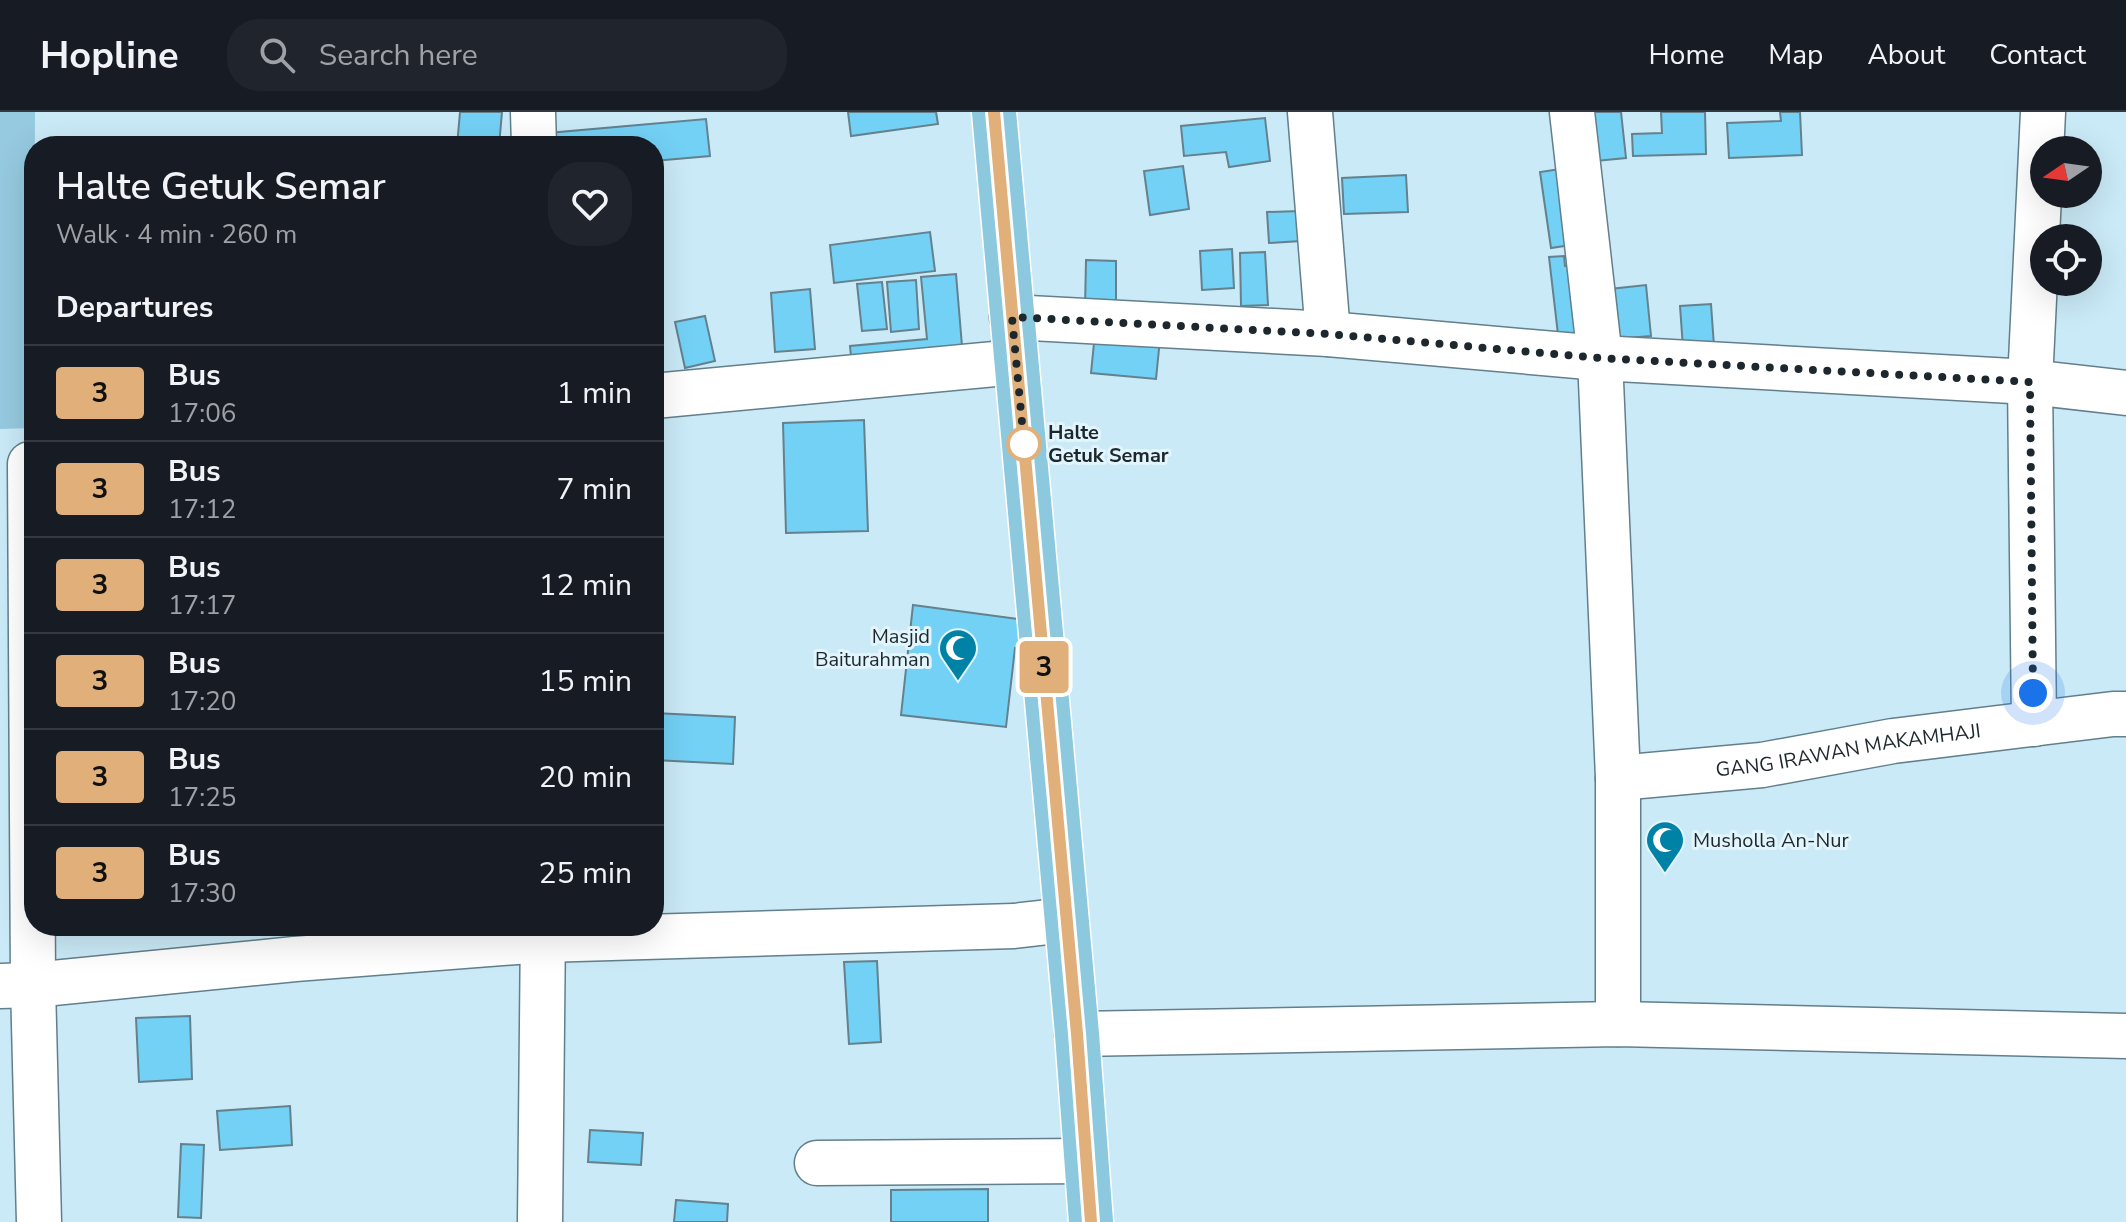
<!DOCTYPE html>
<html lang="en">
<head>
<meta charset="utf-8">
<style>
  body { margin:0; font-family:"Nunito Sans",sans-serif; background:#20242c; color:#f1f3f6; height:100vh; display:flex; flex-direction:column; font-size:30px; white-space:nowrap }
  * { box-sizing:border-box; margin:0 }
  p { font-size:26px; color:#9ea1a6 }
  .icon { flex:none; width:44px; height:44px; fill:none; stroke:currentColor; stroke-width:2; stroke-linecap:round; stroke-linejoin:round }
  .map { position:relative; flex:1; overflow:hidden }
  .side { position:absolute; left:24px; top:24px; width:640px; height:800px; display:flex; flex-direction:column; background:#171b24; border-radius:32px; box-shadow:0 8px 32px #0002 }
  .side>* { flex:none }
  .badge { padding:0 16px; border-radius:6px; font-size:28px; line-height:52px }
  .needle { width:52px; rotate:257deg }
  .tools { position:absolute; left:2030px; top:24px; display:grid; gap:16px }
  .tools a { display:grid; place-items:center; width:72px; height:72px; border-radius:50%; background:#171b24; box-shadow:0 8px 32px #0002; font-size:40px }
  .you { position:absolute; width:40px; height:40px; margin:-20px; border:6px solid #fff; border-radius:50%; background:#1a73e8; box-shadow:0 0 0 12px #1a73e833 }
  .map>.badge { position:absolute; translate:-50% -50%; box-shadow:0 0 0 4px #fff }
  h2 { padding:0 32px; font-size:30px; line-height:72px }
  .round { display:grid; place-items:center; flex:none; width:84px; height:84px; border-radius:32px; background:#20242c }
  .headline { display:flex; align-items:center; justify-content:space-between; height:136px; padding:0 32px }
  h1 { font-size:38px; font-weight:600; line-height:60px }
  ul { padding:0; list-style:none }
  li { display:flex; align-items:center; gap:24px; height:96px; padding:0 32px; border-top:2px solid #363941 }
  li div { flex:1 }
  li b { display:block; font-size:30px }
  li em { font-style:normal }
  li .badge { min-width:88px; font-weight:700; text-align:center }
  header { display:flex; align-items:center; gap:48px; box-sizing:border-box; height:112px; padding:0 40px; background:#171b24; border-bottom:2px solid #363941 }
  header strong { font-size:38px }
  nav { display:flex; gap:44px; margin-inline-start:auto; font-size:28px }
  .search { width:560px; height:72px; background:#20242c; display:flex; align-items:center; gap:20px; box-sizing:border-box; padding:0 28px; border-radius:32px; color:#9ea1a6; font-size:30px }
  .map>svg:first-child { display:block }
  .green { fill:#96cae0 }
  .building { fill:#73d1f5; stroke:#64818d; stroke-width:2 }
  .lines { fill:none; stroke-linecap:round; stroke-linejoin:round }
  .minor-casing { stroke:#627f8b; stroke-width:47 }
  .major-casing { stroke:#fff; stroke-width:47 }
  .minor { stroke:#fff; stroke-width:44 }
  .major { stroke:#8cc9df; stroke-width:44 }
  .line-casing { stroke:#fff; stroke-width:18 }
  .line { stroke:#e1af79; stroke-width:12 }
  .walk { stroke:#1c282d; stroke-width:8; stroke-dasharray:0 14.4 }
  .stop-dot { fill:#fff; stroke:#e1af79; stroke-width:4 }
  .labels { text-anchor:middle; stroke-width:6; stroke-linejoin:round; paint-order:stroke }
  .stop-label { font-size:20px; font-weight:bold; fill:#1c282d; stroke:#e2f5fd; text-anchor:start }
  .poi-label { font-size:20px; fill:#1c282d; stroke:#e2f5fd; text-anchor:end }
  .street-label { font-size:20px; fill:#1c282d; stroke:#e2f5fd }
</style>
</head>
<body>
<header>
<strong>Hopline</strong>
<div class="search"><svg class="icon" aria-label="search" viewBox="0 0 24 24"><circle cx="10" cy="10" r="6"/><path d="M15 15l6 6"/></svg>Search here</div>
<nav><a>Home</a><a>Map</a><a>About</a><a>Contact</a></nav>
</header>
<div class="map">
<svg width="2126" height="1110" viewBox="0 0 2126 1110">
  <rect width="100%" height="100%" fill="#caeaf7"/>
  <path class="green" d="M 0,0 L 35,0 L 34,316 L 0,317 Z"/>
  <path class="building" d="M 460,0 L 502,0 L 499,34 L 457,34 Z
    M 848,0 L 936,0 L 938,12 L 851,24 Z
    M 1591,0 L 1621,0 L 1626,46 L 1596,49 Z
    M 1661,0 L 1705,0 L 1706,42 L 1633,44 L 1632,22 L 1662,21 Z
    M 1780,0 L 1800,0 L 1802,43 L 1729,46 L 1727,11 L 1781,9 Z
    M 1265,6 L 1270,49 L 1229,55 L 1226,40 L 1184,44 L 1181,14 Z
    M 706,7 L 710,44 L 654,49 L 654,34 L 549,34 L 548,21 Z
    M 1183,54 L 1189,97 L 1150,103 L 1144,59 Z
    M 1574,55 L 1584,131 L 1551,136 L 1540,60 Z
    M 1406,63 L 1408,100 L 1344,102 L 1342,66 Z
    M 1300,99 L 1301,129 L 1269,131 L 1267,100 Z
    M 930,120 L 935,159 L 834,171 L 830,133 Z
    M 1232,137 L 1234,176 L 1202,178 L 1200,139 Z
    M 1265,140 L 1268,193 L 1241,194 L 1240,141 Z
    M 1564,144 L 1565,154 L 1587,152 L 1596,226 L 1559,231 L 1549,145 Z
    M 1086,148 L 1116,149 L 1116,197 L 1085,196 Z
    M 956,162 L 963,246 L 852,255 L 850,234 L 927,227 L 921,165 Z
    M 916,168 L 919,217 L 891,220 L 887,170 Z
    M 882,170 L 887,217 L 862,219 L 857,172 Z
    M 1646,173 L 1651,224 L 1615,227 L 1610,177 Z
    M 810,177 L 815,237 L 775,240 L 771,181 Z
    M 1711,192 L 1715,248 L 1684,250 L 1680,194 Z
    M 705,204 L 715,249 L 685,256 L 675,210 Z
    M 1095,221 L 1160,227 L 1156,267 L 1091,261 Z
    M 864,308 L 868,419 L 786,421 L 783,311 Z
    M 913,493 L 1033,509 L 1031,538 L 1015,536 L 1006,615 L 901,603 Z
    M 654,601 L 735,605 L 733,652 L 654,648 Z
    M 877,849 L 881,930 L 849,932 L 844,850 Z
    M 190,904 L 192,967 L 139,970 L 136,906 Z
    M 290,994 L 292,1033 L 220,1038 L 217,999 Z
    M 590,1018 L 643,1021 L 641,1053 L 588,1050 Z
    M 181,1032 L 204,1033 L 201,1106 L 178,1105 Z
    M 988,1077 L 988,1110 L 891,1110 L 891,1078 Z
    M 676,1088 L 728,1092 L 727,1110 L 674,1110 Z"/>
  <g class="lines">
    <g class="minor-casing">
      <g id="minor">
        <path d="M 533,0 L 534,34"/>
        <path d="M 1310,0 L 1328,222"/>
        <path d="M 1572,0 L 1600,246 L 1618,666 L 1618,912"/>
        <path d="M 1012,205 L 1328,222 L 1600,246 L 2030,270 L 2126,281"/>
        <path d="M 654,284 L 1016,250"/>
        <path d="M 30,352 L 33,873 L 39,1110"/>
        <path d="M 2034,612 L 2030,270 L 2043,0"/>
        <path id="s1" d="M 1618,666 L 1762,653 L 1893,629 L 2113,602 L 2126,602"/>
        <path d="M 0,874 L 33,873 L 295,847 L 543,828 L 1014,814 L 1066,808"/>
        <path d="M 1077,922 L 1618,912 L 2126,924"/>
        <path d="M 817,1051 L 1086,1049"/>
        <path d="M 540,1110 L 543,814"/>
      </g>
    </g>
    <g class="major-casing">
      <path id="major" d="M 994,0 L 1077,922 L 1091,1110"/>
    </g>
    <use href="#minor" class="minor"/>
    <use href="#major" class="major"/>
  </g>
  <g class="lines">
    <g class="line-casing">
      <path id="line" d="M 994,0 L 1077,922 L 1091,1110"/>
    </g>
    <use href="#line" class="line"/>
    <path class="walk" d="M 1024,332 L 1025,342 L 1012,205 L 1328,222 L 1600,246 L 2030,270 L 2033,581"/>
  </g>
  <defs>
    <g id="mosque-pin" transform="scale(2)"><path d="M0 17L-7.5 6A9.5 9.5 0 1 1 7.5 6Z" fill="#0082a6" stroke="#e2f5fd"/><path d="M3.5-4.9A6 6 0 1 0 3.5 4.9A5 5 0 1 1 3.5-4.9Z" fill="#fff"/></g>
  </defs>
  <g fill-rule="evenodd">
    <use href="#mosque-pin" x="958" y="536"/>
    <use href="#mosque-pin" x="1665" y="728"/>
  </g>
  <circle class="stop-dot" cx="1024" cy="332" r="16"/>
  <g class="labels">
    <g class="stop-label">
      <text x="1048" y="327">Halte<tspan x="1048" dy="23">Getuk Semar</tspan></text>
    </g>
    <g class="poi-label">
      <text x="930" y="531">Masjid<tspan x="930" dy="23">Baiturahman</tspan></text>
      <text x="1693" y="735" text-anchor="start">Musholla An-Nur</text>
    </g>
    <g class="street-label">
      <text dy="7" stroke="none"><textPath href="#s1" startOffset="232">GANG IRAWAN MAKAMHAJI</textPath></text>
    </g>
  </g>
</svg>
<div class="tools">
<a><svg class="needle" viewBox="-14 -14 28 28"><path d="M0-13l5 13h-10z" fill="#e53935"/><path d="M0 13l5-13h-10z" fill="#9ea1a6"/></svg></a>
<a><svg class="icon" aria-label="locate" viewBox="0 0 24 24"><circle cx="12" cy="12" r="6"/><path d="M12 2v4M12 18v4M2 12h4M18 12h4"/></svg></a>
</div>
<div class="you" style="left:2033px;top:581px"></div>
<b class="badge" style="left:1044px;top:555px;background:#e1af79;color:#111">3</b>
<section class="side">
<div class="headline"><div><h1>Halte Getuk Semar</h1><p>Walk · 4 min · 260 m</p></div><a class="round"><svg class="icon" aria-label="heart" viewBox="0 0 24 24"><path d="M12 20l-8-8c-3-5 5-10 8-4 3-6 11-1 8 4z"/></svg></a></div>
<h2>Departures</h2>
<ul>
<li><span class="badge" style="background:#e1af79;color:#111">3</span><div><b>Bus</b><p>17:06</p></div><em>1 min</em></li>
<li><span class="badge" style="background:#e1af79;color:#111">3</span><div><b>Bus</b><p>17:12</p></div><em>7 min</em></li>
<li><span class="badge" style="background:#e1af79;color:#111">3</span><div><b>Bus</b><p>17:17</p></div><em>12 min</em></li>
<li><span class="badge" style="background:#e1af79;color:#111">3</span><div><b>Bus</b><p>17:20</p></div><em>15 min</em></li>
<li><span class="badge" style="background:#e1af79;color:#111">3</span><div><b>Bus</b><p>17:25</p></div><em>20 min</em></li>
<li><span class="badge" style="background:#e1af79;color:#111">3</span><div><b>Bus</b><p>17:30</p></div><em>25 min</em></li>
</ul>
</section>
</div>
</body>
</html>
